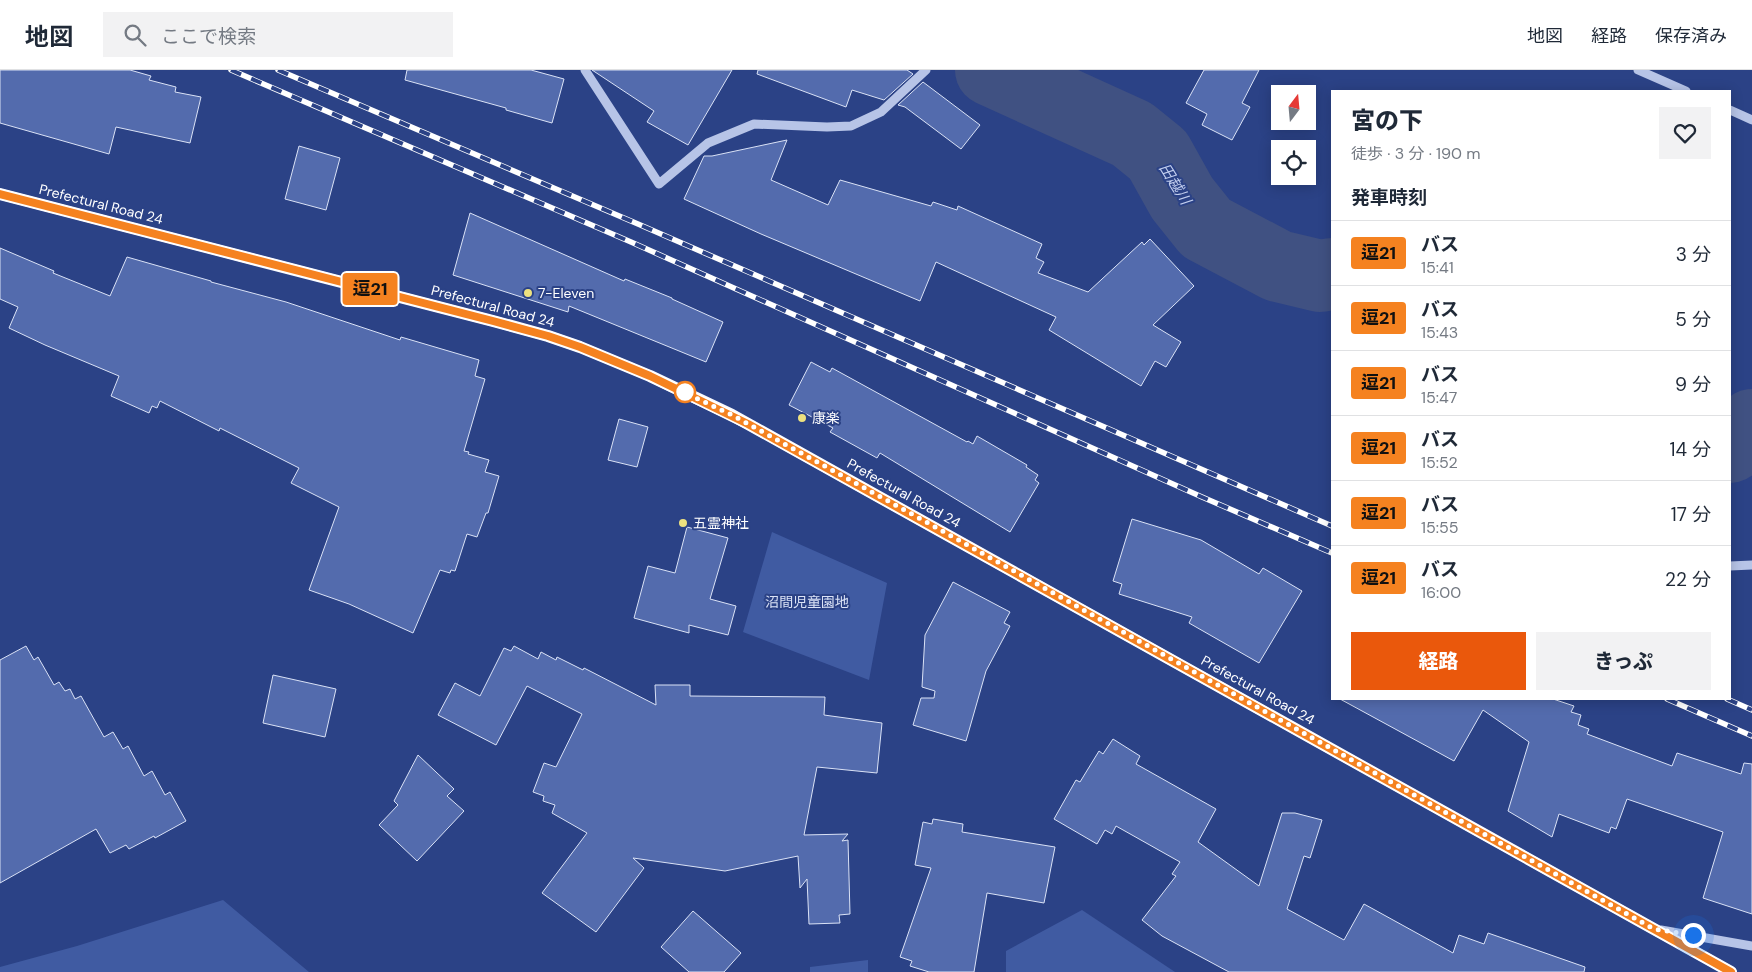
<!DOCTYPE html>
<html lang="ja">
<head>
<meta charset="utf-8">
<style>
  body { margin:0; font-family:"DM Sans","Noto Sans JP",sans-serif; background:#f2f2f3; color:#1f2937; height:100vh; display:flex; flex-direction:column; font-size:19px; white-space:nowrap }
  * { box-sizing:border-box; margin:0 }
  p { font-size:16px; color:#747a83 }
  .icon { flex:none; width:28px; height:28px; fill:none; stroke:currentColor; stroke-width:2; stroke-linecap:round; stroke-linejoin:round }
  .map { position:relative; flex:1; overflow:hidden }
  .drawer { position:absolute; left:1331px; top:20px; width:400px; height:610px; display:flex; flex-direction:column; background:#fff; border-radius:0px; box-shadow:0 2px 12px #0003 }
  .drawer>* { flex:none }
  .badge { padding:0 10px; border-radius:4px; font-size:18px; line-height:32px }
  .needle { width:32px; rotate:16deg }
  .controls { position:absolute; left:1271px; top:15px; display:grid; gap:10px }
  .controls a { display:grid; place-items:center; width:45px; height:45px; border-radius:0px; background:#fff; box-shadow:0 2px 12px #0003; font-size:25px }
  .you { position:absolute; width:25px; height:25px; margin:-12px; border:4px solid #fff; border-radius:50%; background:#1a73e8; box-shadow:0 0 0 8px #1a73e833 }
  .map>.badge { position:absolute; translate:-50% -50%; box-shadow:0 0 0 2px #fff }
  h2 { padding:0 20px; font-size:19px; line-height:45px }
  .round { display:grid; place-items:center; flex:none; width:52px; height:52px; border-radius:0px; background:#f2f2f3 }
  .overview { display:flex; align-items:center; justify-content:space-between; height:85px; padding:0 20px }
  h1 { font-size:24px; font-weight:800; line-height:38px }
  .action { display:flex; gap:10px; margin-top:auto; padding:10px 20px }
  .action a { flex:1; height:58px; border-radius:0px; background:#ea580c; color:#fff; font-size:20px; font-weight:800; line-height:58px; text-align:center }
  .action a+a { background:#f2f2f3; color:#1f2937 }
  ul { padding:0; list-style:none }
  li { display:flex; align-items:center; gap:15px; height:65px; padding:0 20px; border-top:1px solid #e0e1e3 }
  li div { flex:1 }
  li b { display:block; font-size:19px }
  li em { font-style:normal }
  li .badge { min-width:55px; font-weight:700; text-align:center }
  header { display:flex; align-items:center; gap:30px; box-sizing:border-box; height:70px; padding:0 25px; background:#fff; border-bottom:1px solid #e0e1e3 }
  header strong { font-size:24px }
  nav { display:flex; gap:28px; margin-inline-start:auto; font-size:18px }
  .search { width:350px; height:45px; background:#f2f2f3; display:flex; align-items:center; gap:12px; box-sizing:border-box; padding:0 18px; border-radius:0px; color:#747a83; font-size:19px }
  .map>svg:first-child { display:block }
  .green { fill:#405ba2 }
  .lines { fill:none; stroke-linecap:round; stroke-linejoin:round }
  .river { stroke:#405182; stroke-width:72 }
  .building { fill:#536bad; stroke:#dae2f6 }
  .minor { stroke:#b7c4e7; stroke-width:9 }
  .major { stroke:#f8f9fe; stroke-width:12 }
  .rail-casing { stroke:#fff; stroke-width:5.5 }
  .rail { stroke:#2b4286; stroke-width:4; stroke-dasharray:11; stroke-linecap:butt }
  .line-casing { stroke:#fff; stroke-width:11 }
  .line { stroke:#f58220; stroke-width:8 }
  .walk { stroke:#fff; stroke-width:5; stroke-dasharray:0 9 }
  .poi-dot { fill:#ede17f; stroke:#2b4286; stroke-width:2 }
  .stop-dot { fill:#fff; stroke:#f58220; stroke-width:2.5 }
  .labels { text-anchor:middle; stroke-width:4; stroke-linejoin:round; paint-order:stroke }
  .street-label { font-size:14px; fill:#fff; stroke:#2b4286 }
  .poi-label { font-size:14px; fill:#fff; stroke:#2b4286; text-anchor:start }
  .park-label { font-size:14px; fill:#dae2f6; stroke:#2b4286 }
  .water-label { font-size:15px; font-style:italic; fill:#c3cfef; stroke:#2b4286 }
</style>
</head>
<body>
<header>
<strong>地図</strong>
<div class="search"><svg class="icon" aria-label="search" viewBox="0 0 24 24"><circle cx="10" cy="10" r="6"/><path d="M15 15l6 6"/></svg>ここで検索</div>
<nav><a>地図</a><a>経路</a><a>保存済み</a></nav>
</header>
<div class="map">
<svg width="1752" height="902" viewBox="0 0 1752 902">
  <rect width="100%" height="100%" fill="#2b4286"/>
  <path class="green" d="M 772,462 L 887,513 L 869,610 L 743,562 Z
    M 223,830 L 309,902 L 0,902 L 0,897 L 77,876 Z
    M 1082,840 L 1175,902 L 1006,902 L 1006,881 Z
    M 868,890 L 868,902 L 810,902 L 810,897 Z"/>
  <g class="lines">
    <path class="river" d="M 991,0 L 1132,64 L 1158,85 L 1182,128 L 1206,158 L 1278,196 L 1320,206 L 1332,204
      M 1730,377 L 1742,368 L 1752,355"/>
  </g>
  <path class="building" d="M 0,0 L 130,0 L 151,6 L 149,10 L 176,17 L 175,22 L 201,27 L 190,73 L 116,57 L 109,84 L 0,53 Z
    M 407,0 L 531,0 L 564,9 L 552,53 L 506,40 L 506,38 L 405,10 Z
    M 592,0 L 732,0 L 688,75 L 647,52 L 654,41 Z
    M 758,0 L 907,0 L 913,4 L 884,30 L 852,20 L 846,37 L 757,4 Z
    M 1204,0 L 1259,0 L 1242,33 L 1250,37 L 1232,70 L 1202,55 L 1207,44 L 1186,33 Z
    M 923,12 L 980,55 L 961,79 L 905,37 L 898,35 Z
    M 787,70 L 771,110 L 828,135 L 840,110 L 931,136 L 933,132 L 957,140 L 958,136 L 1042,174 L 1036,188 L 1044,192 L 1038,203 L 1088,222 L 1142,172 L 1144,175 L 1150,169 L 1194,216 L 1153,255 L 1181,272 L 1166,297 L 1155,291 L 1141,316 L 1049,260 L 1056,247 L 936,192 L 920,231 L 761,164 L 684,129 L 704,86 L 712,86 Z
    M 299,76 L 340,88 L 326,140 L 285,129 Z
    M 470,143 L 624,211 L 625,209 L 672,228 L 672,229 L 723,252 L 706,292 L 569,236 L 568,242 L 453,205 Z
    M 0,178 L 54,201 L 53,203 L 110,226 L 127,187 L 211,211 L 211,212 L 286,232 L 400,270 L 401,267 L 479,290 L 475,306 L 485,309 L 464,381 L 469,382 L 468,384 L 489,390 L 485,402 L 499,406 L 488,443 L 486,443 L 477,467 L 467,464 L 455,501 L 451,500 L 450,503 L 440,500 L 413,563 L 349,534 L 309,520 L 339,437 L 291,413 L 299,398 L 220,358 L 219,361 L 160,331 L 157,338 L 152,336 L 149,343 L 111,326 L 119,306 L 45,275 L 9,258 L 18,237 L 0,229 Z
    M 811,292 L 830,302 L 832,298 L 967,372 L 968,371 L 973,374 L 977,366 L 1027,395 L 1026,397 L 1038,405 L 1035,410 L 1039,413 L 1010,462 L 880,383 L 877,388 L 830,362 L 833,358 L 789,335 Z
    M 619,349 L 648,357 L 637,397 L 608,390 Z
    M 1132,449 L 1201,470 L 1259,504 L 1263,498 L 1302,521 L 1259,593 L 1189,553 L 1192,547 L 1119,524 L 1122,514 L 1113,511 Z
    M 687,457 L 728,468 L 710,529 L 736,536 L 728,565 L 689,555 L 689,563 L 634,548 L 648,496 L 675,503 Z
    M 953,512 L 1010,542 L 1004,553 L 1010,556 L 986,601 L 966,671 L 913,655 L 921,628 L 934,628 L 935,621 L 922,617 L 925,565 Z
    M 26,576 L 34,590 L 38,587 L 54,615 L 59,612 L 65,621 L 70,619 L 75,629 L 81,626 L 104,667 L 113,662 L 123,679 L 128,676 L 144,706 L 152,701 L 165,725 L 170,722 L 186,751 L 155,768 L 154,766 L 129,779 L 126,775 L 110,783 L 96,759 L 0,813 L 0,590 Z
    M 514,576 L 538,589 L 541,582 L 556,590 L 557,587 L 583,600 L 584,598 L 656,635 L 655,615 L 690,615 L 690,626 L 825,627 L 824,645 L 882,653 L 877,703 L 817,697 L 804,765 L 848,764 L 842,771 L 848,770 L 850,844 L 839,845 L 840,853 L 809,854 L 807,809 L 800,818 L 798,786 L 725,801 L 633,788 L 644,798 L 596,862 L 542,823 L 587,763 L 552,743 L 555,735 L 543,731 L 544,726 L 533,722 L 544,693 L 556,697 L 582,644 L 527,616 L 496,675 L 438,645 L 455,613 L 480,626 L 504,578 L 511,581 Z
    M 273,605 L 336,619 L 325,667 L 263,653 Z
    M 1340,629 L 1553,629 L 1574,636 L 1571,642 L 1581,645 L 1578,655 L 1589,659 L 1587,664 L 1672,696 L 1677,683 L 1741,704 L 1744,693 L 1752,694 L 1752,844 L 1703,828 L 1723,762 L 1627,729 L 1616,759 L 1611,757 L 1609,763 L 1559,744 L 1552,767 L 1508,741 L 1529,672 L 1483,640 L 1454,691 Z
    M 1113,669 L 1140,686 L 1136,694 L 1216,739 L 1198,772 L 1259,816 L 1282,743 L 1295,743 L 1322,750 L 1310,788 L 1304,786 L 1287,839 L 1344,870 L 1364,834 L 1453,883 L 1459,865 L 1484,874 L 1488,863 L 1585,897 L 1584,902 L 1229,902 L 1162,866 L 1142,850 L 1176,806 L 1172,804 L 1180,792 L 1116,756 L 1112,764 L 1105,760 L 1097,774 L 1054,749 L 1076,710 L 1080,712 L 1099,681 L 1103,684 Z
    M 418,685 L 454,719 L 447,726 L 464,741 L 417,791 L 379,755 L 398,735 L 394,731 Z
    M 933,749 L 963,754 L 962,762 L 1055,777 L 1044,833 L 987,823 L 974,902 L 929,902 L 910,896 L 912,891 L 900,887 L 931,798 L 915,795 L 923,752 L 932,754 Z
    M 693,841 L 741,883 L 724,902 L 689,902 L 661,877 Z"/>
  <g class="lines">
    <path class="minor" d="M 585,0 L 659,114 L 708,73 L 754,54 L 827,57 L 851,56 L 881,42 L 926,0
      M 1638,0 L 1686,21
      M 1730,40 L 1752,50
      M 1730,496 L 1752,495
      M 1661,860 L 1752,876"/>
    <path class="major" d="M 0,124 L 493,251 L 548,266 L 580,277 L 650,306 L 732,345 L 1731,902"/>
    <g class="rail-casing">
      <path id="rail" d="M 231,0 L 631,172 L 1202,427 L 1332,483
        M 278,0 L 638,154 L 1332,456
        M 1667,629 L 1752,666
        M 1727,629 L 1752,640"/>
    </g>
    <use href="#rail" class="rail"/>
  </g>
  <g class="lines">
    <g class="line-casing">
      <path id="line" d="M 0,124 L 493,251 L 548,266 L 580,277 L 650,306 L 748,354 L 1731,902"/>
    </g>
    <use href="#line" class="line"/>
    <path class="walk" d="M 685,322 L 683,322 L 732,345 L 928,453 L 1654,859 L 1693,865"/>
  </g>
  <g class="poi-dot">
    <circle cx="528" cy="223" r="5"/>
    <circle cx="802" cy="348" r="5"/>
    <circle cx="683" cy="453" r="5"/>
  </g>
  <circle class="stop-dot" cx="685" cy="322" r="10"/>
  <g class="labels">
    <g class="street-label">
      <text transform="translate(101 134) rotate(14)" y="5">Prefectural Road 24</text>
      <text transform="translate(493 236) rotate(15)" y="5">Prefectural Road 24</text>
      <text transform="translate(904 423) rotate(29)" y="5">Prefectural Road 24</text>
      <text transform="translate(1258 620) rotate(29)" y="5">Prefectural Road 24</text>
    </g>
    <g class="poi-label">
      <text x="538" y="228">7-Eleven</text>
      <text x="812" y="353">康楽</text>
      <text x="693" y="458">五霊神社</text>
    </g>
    <g class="park-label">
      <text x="807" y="537">沼間児童園地</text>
    </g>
    <g class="water-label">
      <text transform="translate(1175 114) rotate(58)" y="5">田越川</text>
    </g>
  </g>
</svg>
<div class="controls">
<a><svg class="needle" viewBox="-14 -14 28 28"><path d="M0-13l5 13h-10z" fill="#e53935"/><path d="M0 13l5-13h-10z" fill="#747a83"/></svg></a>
<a><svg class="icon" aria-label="locate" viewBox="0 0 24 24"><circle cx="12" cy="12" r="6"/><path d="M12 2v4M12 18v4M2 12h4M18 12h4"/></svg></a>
</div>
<div class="you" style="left:1693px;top:865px"></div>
<b class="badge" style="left:370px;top:219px;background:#f58220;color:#111">逗21</b>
<section class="drawer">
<div class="overview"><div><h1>宮の下</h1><p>徒歩 · 3 分 · 190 m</p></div><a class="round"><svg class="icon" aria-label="heart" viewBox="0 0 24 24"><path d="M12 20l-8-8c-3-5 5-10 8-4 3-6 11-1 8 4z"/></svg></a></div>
<h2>発車時刻</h2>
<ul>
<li><span class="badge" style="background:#f58220;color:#111">逗21</span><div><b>バス</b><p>15:41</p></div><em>3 分</em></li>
<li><span class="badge" style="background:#f58220;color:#111">逗21</span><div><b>バス</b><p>15:43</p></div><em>5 分</em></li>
<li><span class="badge" style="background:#f58220;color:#111">逗21</span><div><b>バス</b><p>15:47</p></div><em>9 分</em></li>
<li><span class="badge" style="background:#f58220;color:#111">逗21</span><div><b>バス</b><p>15:52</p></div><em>14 分</em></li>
<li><span class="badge" style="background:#f58220;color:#111">逗21</span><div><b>バス</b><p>15:55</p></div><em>17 分</em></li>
<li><span class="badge" style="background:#f58220;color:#111">逗21</span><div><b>バス</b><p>16:00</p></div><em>22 分</em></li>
</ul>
<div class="action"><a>経路</a><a>きっぷ</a></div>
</section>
</div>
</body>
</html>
